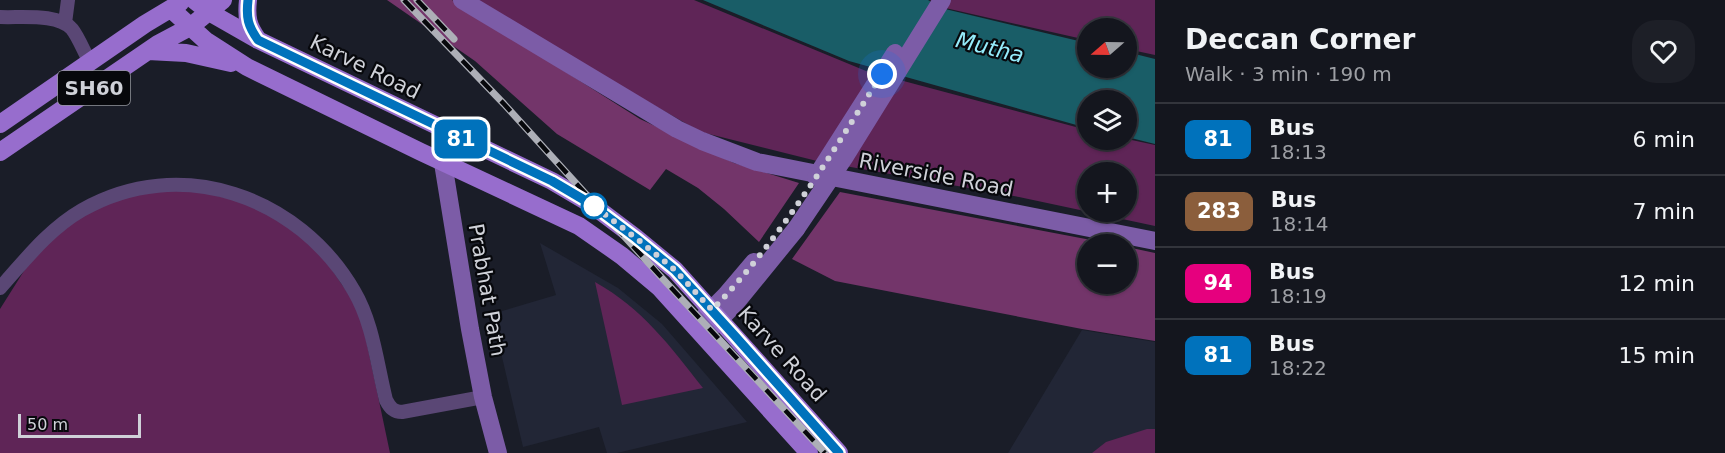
<!DOCTYPE html>
<html lang="en">
<head>
<meta charset="utf-8">
<style>
  body { margin:0; font-family:"DejaVu Sans",sans-serif; background:#1d1f27; color:#f1f3f6; height:100vh; display:flex; flex-direction:column; font-size:22px; white-space:nowrap }
  * { box-sizing:border-box; margin:0 }
  p { font-size:20px; color:#9d9fa4 }
  .icon { flex:none; width:33px; height:33px; fill:none; stroke:currentColor; stroke-width:2; stroke-linecap:round; stroke-linejoin:round }
  .map { position:relative; flex:1; overflow:hidden }
  .details { display:flex; flex-direction:column; background:#14161e; width:570px }
  .details>* { flex:none }
  .badge { padding:0 12px; border-radius:9px; font-size:21px; line-height:39px }
  .needle { width:39px; rotate:250deg }
  .buttons { position:absolute; left:1077px; top:18px; display:grid; gap:12px }
  .buttons a { display:grid; place-items:center; width:60px; height:60px; border-radius:50%; background:#14161e; box-shadow:0 2px 4px #0004,0 0 0 2px #33353c; font-size:30px }
  .scale { position:absolute; left:18px; bottom:15px; width:123px; box-sizing:border-box; padding-left:6px; border:3px solid #cfd1d8; border-top:0; font-size:16px; line-height:21px; white-space:nowrap; color:#cfd1d8; -webkit-text-stroke:4px #07080c; paint-order:stroke }
  .you { position:absolute; width:30px; height:30px; margin:-15px; border:4px solid #fff; border-radius:50%; background:#1a73e8; box-shadow:0 0 0 9px #1a73e833 }
  .map>.badge { position:absolute; translate:-50% -50%; box-shadow:0 0 0 3px #fff }
  .round { display:grid; place-items:center; flex:none; width:63px; height:63px; border-radius:24px; background:#1d1f27 }
  .headline { display:flex; align-items:center; justify-content:space-between; height:102px; padding:0 30px }
  h1 { font-size:28px; font-weight:700; line-height:45px }
  ul { padding:0; list-style:none }
  li { display:flex; align-items:center; gap:18px; height:72px; padding:0 30px; border-top:2px solid #33353c }
  li div { flex:1 }
  li b { display:block; font-size:22px }
  li em { font-style:normal }
  li .badge { min-width:66px; font-weight:700; text-align:center }
  main { display:flex; flex:1; min-height:0 }
  .map>svg:first-child { display:block }
  .built { fill:#222636 }
  .green { fill:#5f2557; fill-rule:evenodd }
  .forest { fill:#73356a }
  .water { fill:#195d67 }
  .lines { fill:none; stroke-linecap:round; stroke-linejoin:round }
  .street { stroke:#5a4775; stroke-width:14 }
  .secondary { stroke:#7c5ca7; stroke-width:18 }
  .primary { stroke:#976dcd; stroke-width:18 }
  .rail-casing { stroke:#adafb7; stroke-width:7 }
  .rail { stroke:#07080c; stroke-width:4.5; stroke-dasharray:14; stroke-linecap:butt }
  .secondary-bridge { stroke:#7c5ca7; stroke-width:18 }
  .line-casing { stroke:#fff; stroke-width:14 }
  .line { stroke:#0072bc; stroke-width:9 }
  .walk { stroke:#cfd1d8; stroke-width:6; stroke-dasharray:0 10.8 }
  .stop-dot { fill:#fff; stroke:#0072bc; stroke-width:3 }
  .labels { text-anchor:middle; stroke-width:4.5; stroke-linejoin:round; paint-order:stroke }
  .shield { fill:#07080c; stroke:#93959b; stroke-width:1.5 }
  .shield-label { font-size:20px; font-weight:bold; fill:#cfd1d8 }
  .street-label { font-size:21px; fill:#cfd1d8; stroke:#07080c }
  .water-label { font-size:22px; font-style:italic; fill:#96ecfb; stroke:#07080c }
</style>
</head>
<body>
<main>
<div class="map">
<svg width="1155" height="453" viewBox="0 0 1155 453">
  <rect width="100%" height="100%" fill="#1a1d28"/>
  <path class="built" d="M 540,243 L 618,288 L 662,324 L 747,422 L 617,453 L 607,453 L 599,427 L 523,447 L 492,314 L 556,295 Z
    M 1082,330 L 1155,342 L 1155,453 L 1008,453 Z"/>
  <path class="green" d="M 469,0 L 694,0 L 866,71 L 1087,130 L 1088,140 L 1127,139 L 1155,145 L 1155,226 L 1019,197 L 817,161 L 701,132 ZM 1088,172 L 1126,172 L 1126,212 L 1088,212 Z
    M 930,0 L 1155,0 L 1155,55 L 1127,49 L 1126,28 L 1088,28 L 1087,40 L 941,7 Z
    M 187,188 L 257,206 L 317,248 L 360,311 L 390,453 L 0,453 L 0,309 L 29,263 L 41,249 L 83,214 L 133,194 Z
    M 595,282 C 643,309 670,346 703,388 L 622,405 Z
    M 1147,429 L 1155,429 L 1155,453 L 1092,453 L 1106,442 Z"/>
  <path class="forest" d="M 387,0 L 452,0 L 640,119 L 734,163 L 799,183 L 759,242 L 724,209 L 698,188 L 666,169 L 650,190 L 557,134 L 475,61 Z
    M 840,192 L 1112,244 L 1088,244 L 1088,284 L 1126,284 L 1127,247 L 1155,253 L 1155,341 L 1082,329 L 835,281 L 792,259 Z"/>
  <path class="water" d="M 703,0 L 928,0 L 941,8 L 1087,43 L 1088,68 L 1126,68 L 1127,52 L 1155,59 L 1155,144 L 1127,137 L 1126,100 L 1088,100 L 1087,128 L 849,61 Z"/>
  <g class="lines">
    <path class="street" d="M 0,17 C 21,18 58,13 72,29 C 79,38 84,52 90,62
      M 65,23 L 68,0
      M 0,288 C 25,260 49,229 82,210 C 180,154 299,196 354,291 C 373,323 377,364 386,400 C 390,408 394,412 402,412 L 483,397"/>
    <path class="secondary" d="M 462,0 L 677,129 L 702,141 L 757,162 L 1155,241
      M 454,136 L 443,163 L 470,329 L 483,397 L 498,453
      M 695,326 L 726,295 L 754,262
      M 704,335 L 734,305 L 796,229"/>
    <path class="primary" d="M 194,0 L 209,12 L 258,40 L 552,181 L 591,204 L 636,238 L 675,270 L 839,453
      M 248,0 C 246,18 248,26 258,40
      M 171,9 L 205,40 L 247,67 L 421,152 L 579,226 L 622,256 L 659,287 L 809,453
      M 148,51 L 186,53 L 231,63
      M 0,124 L 145,24 L 180,3
      M 0,152 L 158,44 L 190,27 L 223,0"/>
    <g class="rail-casing">
      <path id="rail" d="M 404,0 L 504,104 L 663,279 L 825,453
        M 417,0 L 454,39"/>
    </g>
    <use href="#rail" class="rail"/>
    <path class="secondary-bridge" d="M 816,177 L 895,53
      M 796,229 L 844,158 L 942,0"/>
  </g>
  <g class="lines">
    <g class="line-casing">
      <path id="line" d="M 248,0 C 246,18 248,26 258,40 L 552,181 L 591,204 L 636,238 L 675,270 L 735,336 L 839,453"/>
    </g>
    <use href="#line" class="line"/>
    <path class="walk" d="M 594,206 L 591,204 L 636,238 L 675,270 L 712,310 C 780,240 830,156 882,74"/>
  </g>
  <circle class="stop-dot" cx="594" cy="206" r="12"/>
  <g class="labels">
    <rect class="shield" x="58" y="71" width="72" height="34" rx="4.5"/>
    <g class="shield-label">
      <text x="94" y="95">SH60</text>
    </g>
    <g class="street-label">
      <text transform="translate(365 67) rotate(26)" y="7">Karve Road</text>
      <text transform="translate(936 175) rotate(11)" y="7">Riverside Road</text>
      <text transform="translate(487 290) rotate(80)" y="7">Prabhat Path</text>
      <text transform="translate(782 354) rotate(48)" y="7">Karve Road</text>
    </g>
    <g class="water-label">
      <text transform="translate(990 47) rotate(14)" y="8">Mutha</text>
    </g>
  </g>
</svg>
<div class="buttons">
<a><svg class="needle" viewBox="-14 -14 28 28"><path d="M0-13l5 13h-10z" fill="#e53935"/><path d="M0 13l5-13h-10z" fill="#9d9fa4"/></svg></a>
<a><svg class="icon" aria-label="layers" viewBox="0 0 24 24"><path d="M12 4l9 5-9 5-9-5zM3 14l9 5 9-5"/></svg></a>
<a>+</a>
<a>−</a>
</div>
<div class="scale">50 m</div>
<div class="you" style="left:882px;top:74px"></div>
<b class="badge" style="left:461px;top:139px;background:#0072bc;color:#fff">81</b>
</div>
<section class="details">
<div class="headline"><div><h1>Deccan Corner</h1><p>Walk · 3 min · 190 m</p></div><a class="round"><svg class="icon" aria-label="heart" viewBox="0 0 24 24"><path d="M12 20l-8-8c-3-5 5-10 8-4 3-6 11-1 8 4z"/></svg></a></div>
<ul>
<li><span class="badge" style="background:#0072bc;color:#fff">81</span><div><b>Bus</b><p>18:13</p></div><em>6 min</em></li>
<li><span class="badge" style="background:#8b5e3c;color:#fff">283</span><div><b>Bus</b><p>18:14</p></div><em>7 min</em></li>
<li><span class="badge" style="background:#e6007e;color:#fff">94</span><div><b>Bus</b><p>18:19</p></div><em>12 min</em></li>
<li><span class="badge" style="background:#0072bc;color:#fff">81</span><div><b>Bus</b><p>18:22</p></div><em>15 min</em></li>
</ul>
</section>
</main>
</body>
</html>
